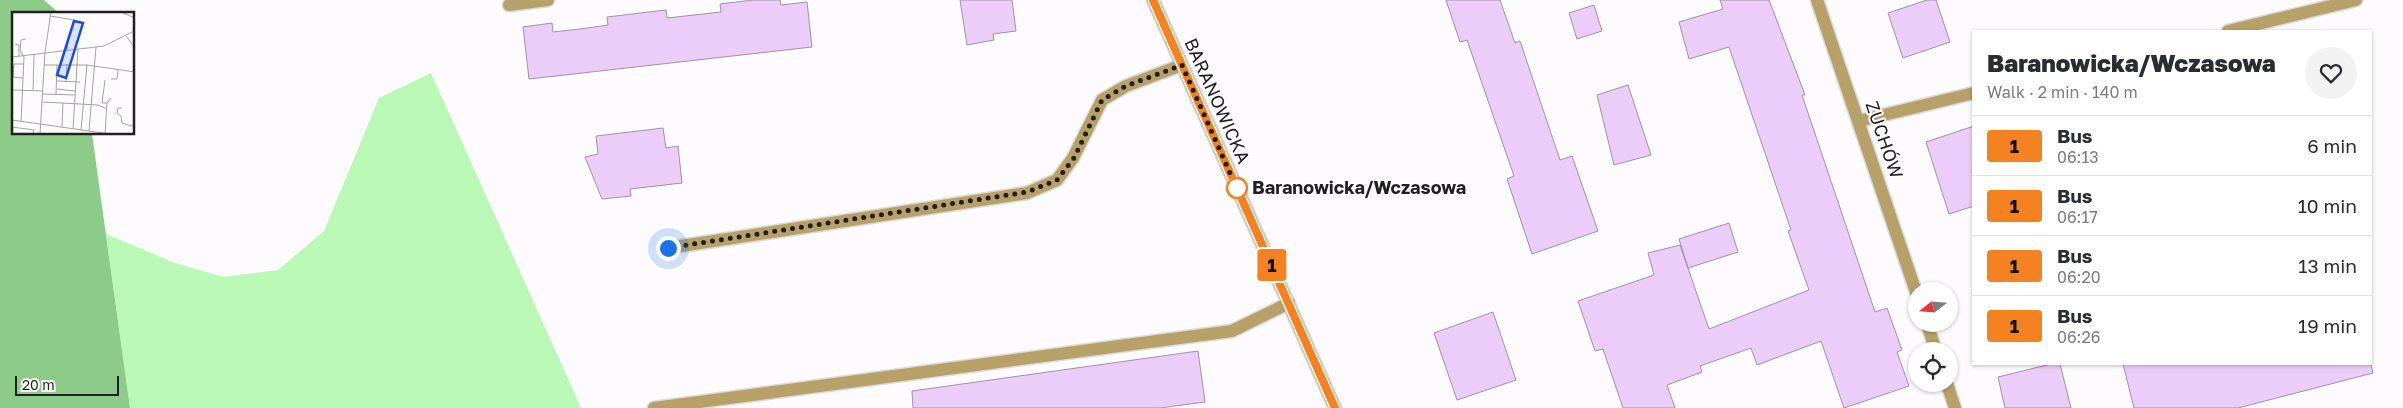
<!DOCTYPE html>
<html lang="en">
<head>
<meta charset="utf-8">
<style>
  body { margin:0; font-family:"Golos Text",sans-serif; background:#f2f2f3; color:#2b2b33; height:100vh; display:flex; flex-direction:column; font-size:19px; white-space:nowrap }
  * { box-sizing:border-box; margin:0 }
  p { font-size:16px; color:#7c7c81 }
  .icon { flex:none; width:28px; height:28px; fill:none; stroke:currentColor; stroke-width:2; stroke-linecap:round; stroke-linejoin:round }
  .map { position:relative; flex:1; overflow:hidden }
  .panel { position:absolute; left:1972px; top:30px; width:400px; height:335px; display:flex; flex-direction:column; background:#fff; border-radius:0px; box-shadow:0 1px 4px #0004 }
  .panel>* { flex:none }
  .badge { padding:0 10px; border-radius:4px; font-size:18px; line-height:32px }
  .needle { width:32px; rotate:253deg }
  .controls { position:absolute; left:1908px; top:282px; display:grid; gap:10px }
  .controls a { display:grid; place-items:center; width:50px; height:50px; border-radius:50%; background:#fff; box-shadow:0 1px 4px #0004; font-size:25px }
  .scale { position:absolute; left:15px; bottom:12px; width:104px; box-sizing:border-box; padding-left:5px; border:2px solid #221e23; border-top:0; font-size:14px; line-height:18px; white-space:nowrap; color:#221e23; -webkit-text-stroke:4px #fff; paint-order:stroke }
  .you { position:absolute; width:25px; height:25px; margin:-12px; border:4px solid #fff; border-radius:50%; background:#1a73e8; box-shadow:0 0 0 8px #1a73e833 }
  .map>.badge { position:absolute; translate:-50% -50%; box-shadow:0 0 0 2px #fff }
  .round { display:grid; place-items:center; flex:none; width:52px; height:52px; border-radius:26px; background:#f2f2f3 }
  .head { display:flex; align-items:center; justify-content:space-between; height:85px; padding:0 15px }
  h1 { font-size:24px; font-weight:800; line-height:38px }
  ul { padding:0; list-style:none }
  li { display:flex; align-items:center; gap:15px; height:60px; padding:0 15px; border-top:1px solid #e1e1e2 }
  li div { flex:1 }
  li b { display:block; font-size:19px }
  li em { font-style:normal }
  li .badge { min-width:55px; font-weight:700; text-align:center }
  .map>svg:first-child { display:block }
  .green { fill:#b9f8b5 }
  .forest { fill:#8dcc88 }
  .building { fill:#ecccf8; stroke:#9d94a1 }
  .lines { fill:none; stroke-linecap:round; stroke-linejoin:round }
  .minor-casing { stroke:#dad8da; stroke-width:15 }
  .minor { stroke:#b7a169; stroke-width:12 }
  .line-casing { stroke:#fff; stroke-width:11 }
  .line { stroke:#f58220; stroke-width:8 }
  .walk { stroke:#221e23; stroke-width:5; stroke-dasharray:0 9 }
  .stop-dot { fill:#fff; stroke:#f58220; stroke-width:2.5 }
  .labels { text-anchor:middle; stroke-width:4; stroke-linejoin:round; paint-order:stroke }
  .street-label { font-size:18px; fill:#221e23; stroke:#fff }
  .stop-label { font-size:18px; font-weight:bold; fill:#221e23; stroke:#fff; text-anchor:start }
  .inset-road { fill:none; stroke:#a5a3a6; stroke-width:1 }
  .view { fill:#1d4ed8; fill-opacity:0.15; stroke:#1d4ed8; stroke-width:2.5 }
  .inset-edge { fill:none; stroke:#221e23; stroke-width:2.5 }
</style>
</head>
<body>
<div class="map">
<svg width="2403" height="408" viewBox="0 0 2403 408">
  <rect width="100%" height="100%" fill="#fdfbfd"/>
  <path class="green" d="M 431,73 L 581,408 L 130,408 L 106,234 L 175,263 L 223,277 L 278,270 L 324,231 L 379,98 Z"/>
  <path class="forest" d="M 0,0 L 44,0 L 60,14 L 14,14 L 14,134 L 92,134 L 130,408 L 0,408 Z"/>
  <path class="building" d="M 753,0 L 780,0 L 781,5 L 807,2 L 812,47 L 529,79 L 523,27 L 552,23 L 553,32 L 580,29 L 608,25 L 607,17 L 666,10 L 667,18 L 721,12 L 720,4 Z
    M 960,0 L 1012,0 L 1016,31 L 993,34 L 994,40 L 967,45 Z
    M 1446,0 L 1500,0 L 1515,43 L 1520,41 L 1560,160 L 1572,156 L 1598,231 L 1532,254 L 1507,179 L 1514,176 L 1467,40 L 1460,42 Z
    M 1720,0 L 1769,0 L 1805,95 L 1802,95 L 1875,312 L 1887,308 L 1902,350 L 1897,352 L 1909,386 L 1844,408 L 1821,341 L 1757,365 L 1751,348 L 1700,366 L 1702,372 L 1667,385 L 1675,408 L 1623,408 L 1603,349 L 1595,351 L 1578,301 L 1654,275 L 1648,253 L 1680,245 L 1709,329 L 1809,290 L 1788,231 L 1791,230 L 1729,47 L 1689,59 L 1679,22 L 1723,9 Z
    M 1927,0 L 1936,0 L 1950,42 L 1903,58 L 1888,13 Z
    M 1594,5 L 1602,31 L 1577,39 L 1569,13 Z
    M 1628,85 L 1651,155 L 1614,165 L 1597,95 Z
    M 1974,126 L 1974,206 L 1949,214 L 1926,142 Z
    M 663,128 L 666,148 L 678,146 L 682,183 L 630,189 L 631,196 L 602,199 L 585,157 L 598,154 L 596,136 Z
    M 1729,223 L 1738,252 L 1688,268 L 1679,239 Z
    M 1493,312 L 1516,380 L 1457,400 L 1434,333 Z
    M 1198,351 L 1205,402 L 1160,408 L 913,408 L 912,391 Z
    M 2051,364 L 2060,364 L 2071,408 L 2005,408 L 1998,377 Z
    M 2123,364 L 2371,364 L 2373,373 L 2238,408 L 2134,408 Z"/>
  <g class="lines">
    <g class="minor-casing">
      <path id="minor" d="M 1153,0 L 1335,408
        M 1817,0 L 1916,292
        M 509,5 L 548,0
        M 2228,31 L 2356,0
        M 1859,121 L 1974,93
        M 668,248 L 1027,193 L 1057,180 L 1073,158 L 1102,100 L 1126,86 L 1182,65
        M 1927,324 L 1936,351
        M 1947,384 L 1955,408
        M 654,408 L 1232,331 L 1289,303"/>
    </g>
    <use href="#minor" class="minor"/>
  </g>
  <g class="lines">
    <g class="line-casing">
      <path id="line" d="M 1153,0 L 1335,408"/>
    </g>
    <use href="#line" class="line"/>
    <path class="walk" d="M 668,248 L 1027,192 L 1057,180 L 1074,158 L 1102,100 L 1126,86 L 1182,65 L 1238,191 L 1237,188"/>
  </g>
  <circle class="stop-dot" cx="1237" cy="188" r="10"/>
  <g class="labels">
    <g class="street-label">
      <text transform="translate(1217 101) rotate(66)" y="6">BARANOWICKA</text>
      <text transform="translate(1884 140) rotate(71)" y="6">ZUCHÓW</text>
    </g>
    <g class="stop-label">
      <text x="1252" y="194">Baranowicka/Wczasowa</text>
    </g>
  </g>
  <g transform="translate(12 12)">
    <rect width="122" height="122" fill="#fdfbfd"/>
    <path class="inset-road" d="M 109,0 L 123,6M 38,4 L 62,8M 114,24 L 123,36M 3,32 L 7,33 L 7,44M 55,38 L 57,23M 0,45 L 92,34 L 122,19M 32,53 L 75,53 L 123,60M 11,66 L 1,65 L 2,52 L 12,52M 99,67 L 105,67 L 106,58M 93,68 L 90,91 L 95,91M 45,69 L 68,70M 54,69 L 55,52M 45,77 L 63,79M 0,78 L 31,79M 21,79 L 22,42M 31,82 L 63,83M 44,82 L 45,53M 31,90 L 86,93 L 95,97M 110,96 L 106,96 L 105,101 L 109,104 L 110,111 L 123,115M 0,108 L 98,122M 9,110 L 12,45 L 8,38 L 9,28 L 14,27M 0,115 L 22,118 L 21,122M 50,115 L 51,91M 61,117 L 66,37M 69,118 L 75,53M 77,119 L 84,35M 28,122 L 33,40 L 39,0M 93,122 L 95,91 L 99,86"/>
    <path class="view" d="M 62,9 L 71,11 L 54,66 L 45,63 Z"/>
    <rect width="122" height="122" class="inset-edge"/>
  </g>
</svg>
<div class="controls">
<a><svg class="needle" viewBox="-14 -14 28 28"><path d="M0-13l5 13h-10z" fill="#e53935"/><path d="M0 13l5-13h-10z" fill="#7c7c81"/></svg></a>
<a><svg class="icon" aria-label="locate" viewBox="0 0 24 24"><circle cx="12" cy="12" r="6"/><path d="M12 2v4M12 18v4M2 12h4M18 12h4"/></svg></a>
</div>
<div class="scale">20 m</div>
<div class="you" style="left:668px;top:248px"></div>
<b class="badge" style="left:1272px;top:265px;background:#f58220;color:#111">1</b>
<section class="panel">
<div class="head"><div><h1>Baranowicka/Wczasowa</h1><p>Walk · 2 min · 140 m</p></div><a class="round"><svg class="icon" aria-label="heart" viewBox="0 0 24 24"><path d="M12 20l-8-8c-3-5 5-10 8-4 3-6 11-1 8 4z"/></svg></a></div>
<ul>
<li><span class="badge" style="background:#f58220;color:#111">1</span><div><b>Bus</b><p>06:13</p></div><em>6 min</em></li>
<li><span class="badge" style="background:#f58220;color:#111">1</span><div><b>Bus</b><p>06:17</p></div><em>10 min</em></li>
<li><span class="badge" style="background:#f58220;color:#111">1</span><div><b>Bus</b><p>06:20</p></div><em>13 min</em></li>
<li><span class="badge" style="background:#f58220;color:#111">1</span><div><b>Bus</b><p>06:26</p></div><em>19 min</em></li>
</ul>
</section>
</div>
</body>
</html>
